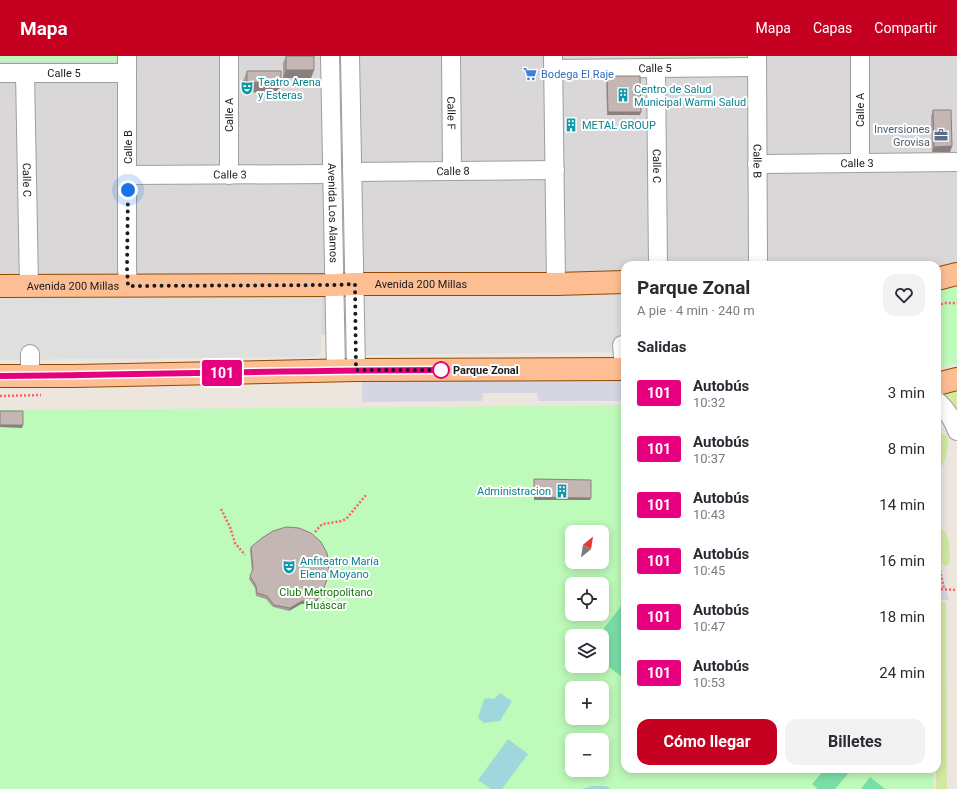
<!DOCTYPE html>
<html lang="es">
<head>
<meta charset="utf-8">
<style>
  body { margin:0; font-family:Roboto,sans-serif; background:#f2f2f3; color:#2b2b33; height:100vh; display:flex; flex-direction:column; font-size:15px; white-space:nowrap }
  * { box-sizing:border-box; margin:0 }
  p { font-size:13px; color:#7c7c81 }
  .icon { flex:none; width:22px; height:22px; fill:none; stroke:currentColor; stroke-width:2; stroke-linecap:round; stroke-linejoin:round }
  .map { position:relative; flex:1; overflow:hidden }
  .side { position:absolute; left:621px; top:205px; width:320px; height:512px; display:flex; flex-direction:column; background:#fff; border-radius:12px; box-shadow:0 2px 10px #0003 }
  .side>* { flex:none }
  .badge { padding:0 8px; border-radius:3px; font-size:14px; line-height:26px }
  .needle { width:26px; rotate:30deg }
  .buttons { position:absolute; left:565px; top:469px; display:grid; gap:8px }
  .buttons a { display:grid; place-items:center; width:44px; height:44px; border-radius:8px; background:#fff; box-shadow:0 2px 10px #0003; font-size:20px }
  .you { position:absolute; width:20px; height:20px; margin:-10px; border:3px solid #fff; border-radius:50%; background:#1a73e8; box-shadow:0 0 0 6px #1a73e833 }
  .map>.badge { position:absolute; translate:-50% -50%; box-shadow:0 0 0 2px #fff }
  h2 { padding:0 16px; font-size:15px; line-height:36px }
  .round { display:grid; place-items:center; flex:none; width:42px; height:42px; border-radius:12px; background:#f2f2f3 }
  .headline { display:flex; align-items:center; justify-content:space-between; height:68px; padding:0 16px }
  h1 { font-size:19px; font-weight:700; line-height:30px }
  .action { display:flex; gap:8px; margin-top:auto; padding:8px 16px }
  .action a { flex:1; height:46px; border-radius:12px; background:#c50020; color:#fff; font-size:16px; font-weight:700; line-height:46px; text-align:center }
  .action a+a { background:#f2f2f3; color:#2b2b33 }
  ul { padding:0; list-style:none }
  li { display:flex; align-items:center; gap:12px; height:56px; padding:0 16px }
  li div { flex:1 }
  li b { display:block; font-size:15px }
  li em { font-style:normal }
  li .badge { min-width:44px; font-weight:700; text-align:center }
  header { display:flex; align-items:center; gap:24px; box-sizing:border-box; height:56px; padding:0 20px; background:#c50020; color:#fff }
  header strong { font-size:19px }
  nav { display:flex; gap:22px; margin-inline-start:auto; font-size:14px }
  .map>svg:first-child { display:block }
  .residential { fill:#d9d7d8 }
  .grass { fill:#d1e9a3 }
  .park { fill:#befab9; fill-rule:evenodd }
  .pitch { fill:#7adfa7 }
  .parking { fill:#dfdfdf }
  .plaza { fill:#d4d6e2 }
  .water { fill:#9ed8dc }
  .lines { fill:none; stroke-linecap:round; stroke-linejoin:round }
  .minor-casing { stroke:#9f9f9f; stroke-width:20 }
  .major-casing { stroke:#914900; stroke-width:24 }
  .path { stroke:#fd606a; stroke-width:2.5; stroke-dasharray:2 2; stroke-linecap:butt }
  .minor { stroke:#fff; stroke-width:18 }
  .major { stroke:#febe93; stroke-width:22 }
  .wall { fill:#a99d9a }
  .shaded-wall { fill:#89807d }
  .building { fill:#c4b7b3; stroke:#89807d }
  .line-casing { stroke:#fff; stroke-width:9 }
  .line { stroke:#e6007e; stroke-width:6 }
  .walk { stroke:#1b1b1b; stroke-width:4; stroke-dasharray:0 7.2 }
  .stop-dot { fill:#fff; stroke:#e6007e; stroke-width:2 }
  .labels { text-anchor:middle; stroke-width:4; stroke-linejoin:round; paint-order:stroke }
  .street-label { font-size:11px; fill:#1b1b1b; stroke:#fff }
  .shop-label { font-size:11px; fill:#366cbe; stroke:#fff; text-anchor:start }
  .culture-label { font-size:11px; fill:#0d838f; stroke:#fff; text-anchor:start }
  .service-label { font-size:11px; fill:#4e5e75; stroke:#fff; text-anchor:end }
  .stop-label { font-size:11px; font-weight:bold; fill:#1b1b1b; stroke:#fff; text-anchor:start }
  .park-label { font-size:11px; fill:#117908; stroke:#fff }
</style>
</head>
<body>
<header>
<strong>Mapa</strong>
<nav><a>Mapa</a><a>Capas</a><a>Compartir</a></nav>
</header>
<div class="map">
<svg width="957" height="733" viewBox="0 0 957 733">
  <rect width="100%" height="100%" fill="#ede6df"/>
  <path class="residential" d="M 0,0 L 957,0 L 957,255 L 937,280 L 937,209 L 625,209 L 625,279 L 0,279 Z"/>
  <path class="grass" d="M 957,328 L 957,366 L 954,354 L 941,336 Z
    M 941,378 L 947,380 C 950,391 945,404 940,414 L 939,380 Z
    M 941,473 C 952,478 949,496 950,506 C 949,509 947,510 944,510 L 941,506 Z
    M 937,546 L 946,546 L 947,733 L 936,733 L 936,713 L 937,713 Z"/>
  <path class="park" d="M 0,0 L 118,0 L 118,5 L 0,5 Z
    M 588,0 L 747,0 L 747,1 Z
    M 953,230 L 957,230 L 957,307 L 937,313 L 937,232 Z
    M 625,349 L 625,713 L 933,713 L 934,733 L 0,733 L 0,354 L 550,350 ZM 572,476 L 602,476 L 602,506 L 572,506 ZM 572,528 L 602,528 L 602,558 L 572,558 ZM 572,580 L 602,580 L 602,610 L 572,610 ZM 572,632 L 602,632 L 602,662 L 572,662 ZM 572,684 L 602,684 L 602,714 L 572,714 Z"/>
  <path class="pitch" d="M 625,545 L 625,623 L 602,606 L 602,580 L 598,580 Z
    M 825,713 L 852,713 L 835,733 L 818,733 L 812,728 Z
    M 870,721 L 885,733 L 861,733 Z"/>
  <path class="parking" d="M 625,232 L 625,296 L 364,299 L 359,295 L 364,236 Z
    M 313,234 L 322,240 L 321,296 L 315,301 L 0,304 L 0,239 Z"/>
  <path class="plaza" d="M 625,318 L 625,345 L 538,345 L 537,337 L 483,337 L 482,345 L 362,346 L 362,320 Z
    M 937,505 L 937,510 L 942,518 L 949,544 L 937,544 Z"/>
  <path class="water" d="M 500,637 L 512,645 L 500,665 L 484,667 L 478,662 C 480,655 482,649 484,643 L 488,642 L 494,643 Z
    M 508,683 L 528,698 L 502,733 L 491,733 L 478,724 Z
    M 593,730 L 606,730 L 611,733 L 581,733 Z"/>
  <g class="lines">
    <g class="minor-casing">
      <g id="minor">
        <path d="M 127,0 L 127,212 L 128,230"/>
        <path d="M 229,0 L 229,119"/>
        <path id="s1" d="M 330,0 L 336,315"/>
        <path d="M 350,0 L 356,314"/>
        <path id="s2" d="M 451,0 L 452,115"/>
        <path d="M 553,0 L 556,228"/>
        <path id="s3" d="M 757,0 L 758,209"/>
        <path d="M 860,0 L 860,107"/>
        <path id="s4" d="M 656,12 L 658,209"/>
        <path id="s5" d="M 553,13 L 757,11"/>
        <path id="s6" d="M 0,17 L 127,17"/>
        <path id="s7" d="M 25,17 L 29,230"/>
        <path id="s8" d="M 757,108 L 957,106"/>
        <path id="s9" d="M 352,116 L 452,115 L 555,114"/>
        <path id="s10" d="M 128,119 L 332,118"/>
        <path d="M 622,289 L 624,313"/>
        <path d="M 30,320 L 30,298"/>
        <path d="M 937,345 C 947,354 953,363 957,375"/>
      </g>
    </g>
    <g class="major-casing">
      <g id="major">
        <path d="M 937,223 L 957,218"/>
        <path id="s11" d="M 0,230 L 335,229 L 355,228 L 556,228 L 625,226"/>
        <path d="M 0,320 L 74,320 L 356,314 L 625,313"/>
        <path d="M 937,328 L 957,323"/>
      </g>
    </g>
    <path class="path" d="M 937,249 L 946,247 L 957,247
      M 0,340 L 41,339
      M 938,370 L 940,514 L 944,533
      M 221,453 L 230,471 L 235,487 L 245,499
      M 315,476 L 320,470 L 323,468 L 342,465 L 347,462 L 366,439
      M 937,533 L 957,534"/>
    <use href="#minor" class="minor"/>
    <use href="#major" class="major"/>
  </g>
  <path class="wall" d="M 286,0 L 314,14 L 311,22 L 283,22 L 283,7 Z
    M 247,15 L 281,27 L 278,37 L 243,36 L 243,25 Z
    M 607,20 L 640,59 L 607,59 L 606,23 Z
    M 933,54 L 952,90 L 950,96 L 932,96 L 931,60 Z
    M 534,423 L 591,442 L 590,444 L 534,444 Z
    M 251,491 L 322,537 L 315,548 L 301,548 L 289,555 L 273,551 L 266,543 L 256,540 L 255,532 L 249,523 L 252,516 L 250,494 Z"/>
  <path class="shaded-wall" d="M 286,14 L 314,14 L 311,22 L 283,22 Z
    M 247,26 L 281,27 L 278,37 L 243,36 Z
    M 608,56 L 641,56 L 640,59 L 607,59 Z
    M 952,90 L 950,96 L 932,96 L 934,91 Z
    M 0,369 L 23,369 L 22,372 L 0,371 Z
    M 534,441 L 591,442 L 590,444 L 534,444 Z
    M 327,523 L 322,537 L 315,548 L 301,548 L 289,555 L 290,552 Z"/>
  <path class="building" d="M 286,0 L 314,0 L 314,14 L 286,14 Z
    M 247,15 L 281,15 L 281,27 L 247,26 Z
    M 607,20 L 640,20 L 641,56 L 608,56 Z
    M 933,54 L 951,54 L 952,90 L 934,91 Z
    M 0,355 L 23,355 L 23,369 L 0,369 Z
    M 534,423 L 591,424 L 591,442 L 534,441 Z
    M 286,471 L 299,472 L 311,477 L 321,486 L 327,497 L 329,510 L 327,523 L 323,535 L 316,545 L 302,545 L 290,552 L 274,549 L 267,540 L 257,537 L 256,530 L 250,520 L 253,513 L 251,491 L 262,482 L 273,475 Z"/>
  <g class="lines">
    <g class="line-casing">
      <path id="line" d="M 0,320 C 148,319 296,314 444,314"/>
    </g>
    <use href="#line" class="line"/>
    <path class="walk" d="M 128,134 L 127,212 L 128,230 L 335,229 L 355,228 L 356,314 L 444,314 L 441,314"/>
  </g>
  <defs>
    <g id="supermarket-bare" transform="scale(1.08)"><path d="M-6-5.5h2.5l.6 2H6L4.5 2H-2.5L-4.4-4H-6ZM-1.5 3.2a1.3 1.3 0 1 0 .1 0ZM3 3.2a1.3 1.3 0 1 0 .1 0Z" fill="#3f7fe0" stroke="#fff" stroke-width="2.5" paint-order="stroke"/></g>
    <g id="theatre-bare" transform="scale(1.08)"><path d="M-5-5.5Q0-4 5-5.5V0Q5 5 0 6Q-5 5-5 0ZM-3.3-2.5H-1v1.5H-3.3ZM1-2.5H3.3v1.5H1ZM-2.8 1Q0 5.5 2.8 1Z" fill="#0f9aa8" stroke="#fff" stroke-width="2.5" paint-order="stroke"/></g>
    <g id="building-bare" transform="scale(1.08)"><path d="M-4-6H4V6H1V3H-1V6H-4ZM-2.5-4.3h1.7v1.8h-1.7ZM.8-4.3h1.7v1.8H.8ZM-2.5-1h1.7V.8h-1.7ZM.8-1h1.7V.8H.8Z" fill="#0f9aa8" stroke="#fff" stroke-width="2.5" paint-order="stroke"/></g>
    <g id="office-bare" transform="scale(1.08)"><path d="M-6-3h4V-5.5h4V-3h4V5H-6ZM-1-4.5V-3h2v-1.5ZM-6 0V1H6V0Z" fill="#5c6f8a" stroke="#fff" stroke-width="2.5" paint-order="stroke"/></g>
  </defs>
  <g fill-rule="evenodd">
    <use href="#supermarket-bare" x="530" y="18"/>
    <use href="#theatre-bare" x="247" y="32"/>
    <use href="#building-bare" x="623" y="39"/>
    <use href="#building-bare" x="571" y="69"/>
    <use href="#office-bare" x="941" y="79"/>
    <use href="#building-bare" x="562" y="435"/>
    <use href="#theatre-bare" x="289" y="511"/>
  </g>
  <circle class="stop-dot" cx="441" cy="314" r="8"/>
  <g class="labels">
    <g class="street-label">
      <text dy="4" stroke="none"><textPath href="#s5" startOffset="102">Calle 5</textPath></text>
      <text dy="4" stroke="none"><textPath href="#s6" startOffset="64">Calle 5</textPath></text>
      <text transform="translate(860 54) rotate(-90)" y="4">Calle A</text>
      <text dy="4" stroke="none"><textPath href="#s2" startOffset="57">Calle F</textPath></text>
      <text transform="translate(229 59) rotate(-90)" y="4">Calle A</text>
      <text transform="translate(128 91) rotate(-90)" y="4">Calle B</text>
      <text dy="4" stroke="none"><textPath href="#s3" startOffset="105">Calle B</textPath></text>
      <text dy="4" stroke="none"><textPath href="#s8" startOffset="100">Calle 3</textPath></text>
      <text dy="4" stroke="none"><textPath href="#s4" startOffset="98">Calle C</textPath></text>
      <text dy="4" stroke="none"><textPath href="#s9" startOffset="101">Calle 8</textPath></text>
      <text dy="4" stroke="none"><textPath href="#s10" startOffset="102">Calle 3</textPath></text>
      <text dy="4" stroke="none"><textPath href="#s7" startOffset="107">Calle C</textPath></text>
      <text dy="4" stroke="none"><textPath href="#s1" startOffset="157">Avenida Los Alamos</textPath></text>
      <text dy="4" stroke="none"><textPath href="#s11" startOffset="421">Avenida 200 Millas</textPath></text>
      <text dy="4" stroke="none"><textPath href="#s11" startOffset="73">Avenida 200 Millas</textPath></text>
    </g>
    <g class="shop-label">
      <text x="541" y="22">Bodega El Raje</text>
    </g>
    <g class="culture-label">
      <text x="258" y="30">Teatro Arena<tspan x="258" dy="13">y Esteras</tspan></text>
      <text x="634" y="37">Centro de Salud<tspan x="634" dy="13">Municipal Warmi Salud</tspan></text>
      <text x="582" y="73">METAL GROUP</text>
      <text x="551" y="439" text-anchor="end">Administracion</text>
      <text x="300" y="509">Anfiteatro María<tspan x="300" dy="13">Elena Moyano</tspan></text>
    </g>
    <g class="service-label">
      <text x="930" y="77">Inversiones<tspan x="930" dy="13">Grovisa</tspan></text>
    </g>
    <g class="stop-label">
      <text x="453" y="318">Parque Zonal</text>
    </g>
    <g class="park-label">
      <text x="326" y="540">Club Metropolitano<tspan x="326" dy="13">Huáscar</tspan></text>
    </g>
  </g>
</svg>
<div class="buttons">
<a><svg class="needle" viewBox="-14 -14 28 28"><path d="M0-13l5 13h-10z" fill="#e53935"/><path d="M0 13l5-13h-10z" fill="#7c7c81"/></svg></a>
<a><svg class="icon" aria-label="locate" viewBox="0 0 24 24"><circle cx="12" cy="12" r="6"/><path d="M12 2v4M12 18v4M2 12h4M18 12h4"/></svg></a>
<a><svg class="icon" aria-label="layers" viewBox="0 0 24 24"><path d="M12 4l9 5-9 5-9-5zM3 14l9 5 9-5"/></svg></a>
<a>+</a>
<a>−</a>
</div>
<div class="you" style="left:128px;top:134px"></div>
<b class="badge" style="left:222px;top:317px;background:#e6007e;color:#fff">101</b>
<section class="side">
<div class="headline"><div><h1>Parque Zonal</h1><p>A pie · 4 min · 240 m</p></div><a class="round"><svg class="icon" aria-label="heart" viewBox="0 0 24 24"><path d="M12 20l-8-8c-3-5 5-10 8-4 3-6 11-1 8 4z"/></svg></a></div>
<h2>Salidas</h2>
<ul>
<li><span class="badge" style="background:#e6007e;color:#fff">101</span><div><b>Autobús</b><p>10:32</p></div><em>3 min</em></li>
<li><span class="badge" style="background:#e6007e;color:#fff">101</span><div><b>Autobús</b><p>10:37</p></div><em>8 min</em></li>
<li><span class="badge" style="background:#e6007e;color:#fff">101</span><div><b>Autobús</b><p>10:43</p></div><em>14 min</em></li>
<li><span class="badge" style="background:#e6007e;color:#fff">101</span><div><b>Autobús</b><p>10:45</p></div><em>16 min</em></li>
<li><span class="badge" style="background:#e6007e;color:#fff">101</span><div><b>Autobús</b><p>10:47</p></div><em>18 min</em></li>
<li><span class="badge" style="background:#e6007e;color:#fff">101</span><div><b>Autobús</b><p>10:53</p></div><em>24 min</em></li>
</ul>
<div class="action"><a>Cómo llegar</a><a>Billetes</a></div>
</section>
</div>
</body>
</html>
